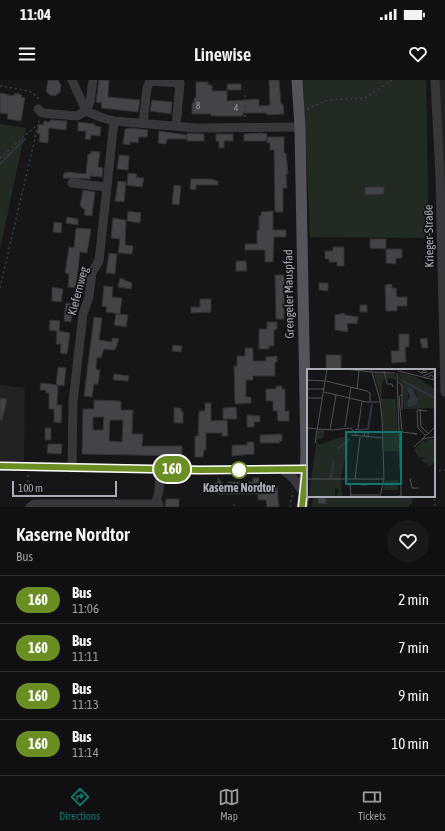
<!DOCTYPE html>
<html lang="en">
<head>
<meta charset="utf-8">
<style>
  body { margin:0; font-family:"Asap Condensed",sans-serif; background:#19191b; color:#f1f3f6; height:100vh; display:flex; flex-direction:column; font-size:15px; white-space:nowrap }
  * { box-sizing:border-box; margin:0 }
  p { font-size:13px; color:#9c9d9f }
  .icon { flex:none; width:22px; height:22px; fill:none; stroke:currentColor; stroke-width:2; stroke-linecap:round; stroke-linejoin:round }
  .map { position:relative; height:427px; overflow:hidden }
  .details { display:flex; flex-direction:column; background:#101012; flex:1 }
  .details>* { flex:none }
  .badge { padding:0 8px; border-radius:13px; font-size:14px; line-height:26px }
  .scale { position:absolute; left:12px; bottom:10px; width:105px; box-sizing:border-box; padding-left:4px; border:2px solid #a9acb7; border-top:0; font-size:11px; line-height:14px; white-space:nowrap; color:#a9acb7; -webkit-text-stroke:3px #111113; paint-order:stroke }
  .map>.badge { position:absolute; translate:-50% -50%; box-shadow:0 0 0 2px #fff }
  .round { display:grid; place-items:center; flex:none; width:42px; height:42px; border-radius:21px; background:#19191b }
  .head { display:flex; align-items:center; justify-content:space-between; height:68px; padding:0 16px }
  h1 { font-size:19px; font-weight:600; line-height:30px }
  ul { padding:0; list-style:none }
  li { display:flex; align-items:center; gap:12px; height:48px; padding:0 16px; border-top:1px solid #303032 }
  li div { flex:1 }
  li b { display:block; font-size:15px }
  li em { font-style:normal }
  li .badge { min-width:44px; font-weight:700; text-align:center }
  .status { display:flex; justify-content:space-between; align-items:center; height:28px; padding:0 20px; background:#101012; direction:ltr }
  .status svg { height:11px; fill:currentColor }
  header { display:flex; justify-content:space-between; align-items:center; height:52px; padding:0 16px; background:#101012; font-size:18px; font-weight:600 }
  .tabs { display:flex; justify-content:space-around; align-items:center; height:56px; border-top:1px solid #303032; background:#101012; font-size:11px; color:#9c9d9f }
  .tabs a { display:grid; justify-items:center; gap:2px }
  .tabs .on { color:#0f766e }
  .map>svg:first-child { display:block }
  .built { fill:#222225 }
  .green { fill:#222a24 }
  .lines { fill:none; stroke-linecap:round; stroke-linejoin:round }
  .stream { stroke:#2f353d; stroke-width:2 }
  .building { fill:#434348; stroke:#313034; fill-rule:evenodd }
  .path { stroke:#3d3e43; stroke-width:1.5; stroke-dasharray:2 3; stroke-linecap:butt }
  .minor { stroke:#37383c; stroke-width:9 }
  .major { stroke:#54545b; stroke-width:11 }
  .line-casing { stroke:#fff; stroke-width:9 }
  .line { stroke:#6b8e23; stroke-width:6 }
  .stop-dot { fill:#fff; stroke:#6b8e23; stroke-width:2 }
  .labels { text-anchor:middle; stroke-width:3.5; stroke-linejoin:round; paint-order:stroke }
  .number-label { font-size:10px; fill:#90929b }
  .street-label { font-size:12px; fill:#a9acb7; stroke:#111113 }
  .stop-label { font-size:12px; font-weight:bold; fill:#a9acb7; stroke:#111113 }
  .inset-river { fill:none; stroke:#2f353d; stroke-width:2 }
  .inset-road { fill:none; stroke:#515258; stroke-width:1 }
  .view { fill:#0f766e; fill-opacity:0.15; stroke:#0f766e; stroke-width:2 }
  .inset-edge { fill:none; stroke:#a9acb7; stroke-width:2 }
</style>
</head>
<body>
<div class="status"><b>11:04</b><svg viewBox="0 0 49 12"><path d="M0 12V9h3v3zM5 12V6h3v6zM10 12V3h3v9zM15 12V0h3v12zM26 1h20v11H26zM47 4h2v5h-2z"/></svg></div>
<header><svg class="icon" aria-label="menu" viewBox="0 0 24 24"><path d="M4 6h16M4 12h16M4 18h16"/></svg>Linewise<svg class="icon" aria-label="heart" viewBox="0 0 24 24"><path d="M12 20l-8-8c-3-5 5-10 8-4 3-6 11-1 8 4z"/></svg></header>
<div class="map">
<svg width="445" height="427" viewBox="0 0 445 427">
  <rect width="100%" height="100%" fill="#161618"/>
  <path class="built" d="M 439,0 L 445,0 L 445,173 Z
    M 0,305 L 25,308 L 24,381 L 0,381 Z"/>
  <path class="green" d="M 303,0 L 426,0 L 429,158 L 310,157 Z
    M 0,44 L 26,48 L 0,169 Z
    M 313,416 L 412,416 L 412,424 L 409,424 L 409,427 L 312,427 Z"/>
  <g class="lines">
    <path class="stream" d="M 0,84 L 25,59"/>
  </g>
  <path class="building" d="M 48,0 L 58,0 L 61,5 L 60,12 L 55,16 L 50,15 L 46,11 Z
    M 99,0 L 109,0 L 108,17 L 140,20 L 138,32 L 101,28 L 102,23 L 96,22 Z
    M 269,0 L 279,0 L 281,24 L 283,24 L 284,34 L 267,35 L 266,33 L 243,33 L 243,36 L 211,36 L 211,34 L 192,34 L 192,23 L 194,23 L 194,18 L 196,18 L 196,2 L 208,2 L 208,5 L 212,5 L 212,11 L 227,11 L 227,21 L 259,19 L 259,26 L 270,25 Z
    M 227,4 L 241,4 L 241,10 L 227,10 Z
    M 0,13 L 14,16 L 15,13 L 22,15 L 21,17 L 25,18 L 21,41 L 7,39 L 8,34 L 0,33 Z
    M 152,20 L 172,22 L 171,34 L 150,31 Z
    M 50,40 L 67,41 L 66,50 L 49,48 L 48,63 L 39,62 L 40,54 L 37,53 L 39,44 L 43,45 L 44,41 L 50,42 Z
    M 78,42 L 95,44 L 95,46 L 101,47 L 100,56 L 91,55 L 90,60 L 85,59 L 86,51 L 78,51 Z
    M 131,48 L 148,50 L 147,57 L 139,57 L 138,63 L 130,62 L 130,65 L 123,64 L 125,49 Z
    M 159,51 L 187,55 L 187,53 L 204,54 L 204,61 L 187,61 L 187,56 L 187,59 L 167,59 L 166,64 L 158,63 Z
    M 261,53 L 267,54 L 267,61 L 244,61 L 244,54 Z
    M 216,54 L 233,54 L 233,61 L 224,61 L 224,68 L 219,68 L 219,61 L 216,61 Z
    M 267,57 L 284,57 L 284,73 L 286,73 L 288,94 L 286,94 L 287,108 L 283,108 L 283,132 L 275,132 L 274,70 L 270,70 L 270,63 L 267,63 Z
    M 91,71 L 100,72 L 98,87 L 103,88 L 102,97 L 90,96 L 90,99 L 63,98 L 64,93 L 68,92 L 86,94 L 88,74 L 90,75 Z
    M 119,75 L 129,76 L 128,90 L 117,89 Z
    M 128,93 L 137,94 L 136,97 L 144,98 L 142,107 L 127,105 Z
    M 191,99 L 210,99 L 218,101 L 218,105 L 196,105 L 196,110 L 190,109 Z
    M 118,101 L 126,102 L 124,122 L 115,121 Z
    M 174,105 L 181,106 L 179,125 L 172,124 Z
    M 365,107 L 384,107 L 384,114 L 365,115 Z
    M 83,110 L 95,112 L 92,136 L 84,135 L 85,130 L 80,126 Z
    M 128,131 L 141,133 L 140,143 L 127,141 Z
    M 273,131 L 273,150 L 286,150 L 286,157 L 274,157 L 273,182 L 265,182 L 265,170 L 245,170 L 245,164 L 257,164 L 257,150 L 259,150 L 259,136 L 261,136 L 261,132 Z
    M 67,137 L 78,139 L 78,145 L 66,143 Z
    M 113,138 L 126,140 L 125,165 L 133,166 L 132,174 L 118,173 L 120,159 L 111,158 Z
    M 54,142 L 62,143 L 61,153 L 53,152 Z
    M 76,148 L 91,149 L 87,173 L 80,172 L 76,208 L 68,207 L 69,194 L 65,193 L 69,167 L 74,168 Z
    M 370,159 L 386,159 L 386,169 L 402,169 L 402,178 L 396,178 L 396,184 L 386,183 L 386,169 L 370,168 Z
    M 333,167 L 344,167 L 344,186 L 337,186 L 337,182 L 329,182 L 329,179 L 325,179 L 325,171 L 333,171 Z
    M 109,173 L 117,174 L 115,194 L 106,193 Z
    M 236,181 L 246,181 L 247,191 L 236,191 Z
    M 275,195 L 284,195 L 284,239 L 276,239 Z
    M 120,198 L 132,203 L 131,209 L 118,207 Z
    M 319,203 L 328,203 L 328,211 L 319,210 Z
    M 392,204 L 392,208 L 396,208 L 397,217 L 407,217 L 407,226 L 397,226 L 397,231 L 386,231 L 385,205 Z
    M 104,206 L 113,207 L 112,217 L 122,218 L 120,234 L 106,232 L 107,227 L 102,226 Z
    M 52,207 L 63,209 L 61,222 L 52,221 Z
    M 200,219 L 211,219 L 211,232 L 191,233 L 191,227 L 200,227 Z
    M 66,223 L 73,224 L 71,242 L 64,241 Z
    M 360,225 L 367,225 L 367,232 L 360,232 Z
    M 344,233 L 345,235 L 358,237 L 357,244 L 347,243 L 348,252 L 335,250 L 335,235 Z
    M 116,234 L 128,235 L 126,247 L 114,245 Z
    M 94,237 L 102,238 L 99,260 L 112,262 L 112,258 L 119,259 L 115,270 L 104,269 L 101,278 L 97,277 L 96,289 L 100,290 L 98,304 L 94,304 L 92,317 L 84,316 Z
    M 50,240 L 60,241 L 59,251 L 70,253 L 67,274 L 60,273 L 61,264 L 56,264 L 57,251 L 49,250 Z
    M 267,242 L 277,242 L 277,249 L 274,250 L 274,266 L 269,266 L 269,269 L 259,269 L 259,249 L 267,249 Z
    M 399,254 L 409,254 L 409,267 L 405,267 L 406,282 L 392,283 L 391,271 L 399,271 Z
    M 427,258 L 428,268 L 422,268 L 420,259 Z
    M 173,265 L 182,266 L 181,272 L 172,271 Z
    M 245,268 L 253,268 L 253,281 L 266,281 L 266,277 L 277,276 L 277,282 L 275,282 L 275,296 L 253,296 L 253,300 L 246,300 L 246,317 L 251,317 L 251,323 L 235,324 L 234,286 L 237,286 L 237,276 L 245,276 Z
    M 326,275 L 341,275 L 341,290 L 326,290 Z
    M 58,287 L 66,288 L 64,306 L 56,305 Z
    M 114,294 L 129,296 L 128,301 L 113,300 Z
    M 41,303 L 58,305 L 57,325 L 62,325 L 61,343 L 54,342 L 54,329 L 49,329 L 49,313 L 46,313 L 46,310 L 40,310 Z
    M 276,306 L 282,306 L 282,309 L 285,309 L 285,331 L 289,331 L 289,341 L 278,341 L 277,331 L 273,331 L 273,321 L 266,321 L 266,309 L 276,309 Z
    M 0,318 L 7,319 L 2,340 L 0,340 Z
    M 94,320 L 121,321 L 121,330 L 133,330 L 132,354 L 143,354 L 142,366 L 182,366 L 182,376 L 82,374 L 83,329 L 94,329 ZM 93,337 L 104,337 L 103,350 L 93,350 ZM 110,340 L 123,340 L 122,362 L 109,361 Z
    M 205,323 L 211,323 L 211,341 L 227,340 L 228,356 L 222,356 L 222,353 L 206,353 L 206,370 L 204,370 L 203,377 L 195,377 L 195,356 L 198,356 L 199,331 L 205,331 Z
    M 236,327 L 237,339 L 223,339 L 223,328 Z
    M 174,328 L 181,328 L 181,331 L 183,331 L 183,343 L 174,343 Z
    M 247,335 L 260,336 L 260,342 L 254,342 L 254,347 L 247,347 Z
    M 45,348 L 51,348 L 51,360 L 45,360 Z
    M 282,354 L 282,361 L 279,361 L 280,363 L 260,363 L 260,355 Z
    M 247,362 L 254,362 L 254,374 L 232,376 L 232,365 L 247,365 Z
    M 48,364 L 62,364 L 61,374 L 47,373 Z
    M 218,398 L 224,406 L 228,402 L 240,402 L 243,406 L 247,402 L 253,402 L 253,398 L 259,398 L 259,414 L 270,413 L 270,407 L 277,407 L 279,427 L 267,427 L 266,420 L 258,420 L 258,414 L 218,414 L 218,409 L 214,409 L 214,403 L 218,403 Z
    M 318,416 L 326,416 L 326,424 L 318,423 Z
    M 166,419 L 179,419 L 179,427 L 165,427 Z"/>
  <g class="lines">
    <path class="path" d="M 0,6 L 29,11 L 37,16 L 39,21
      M 245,15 L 245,40
      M 307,29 L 328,20 L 365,18 L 392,0
      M 0,78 L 37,45
      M 0,208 L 39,41
      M 434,391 L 445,390
      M 28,395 L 28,419
      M 434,409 L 435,427
      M 234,424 L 234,427
      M 290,427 L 293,411"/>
    <path class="minor" d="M 72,0 L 86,31
      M 435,0 L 440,97 L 445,312
      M 38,29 L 42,33 L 77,36 L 86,31 L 103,38 L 114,41 L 196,48 L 300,47
      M 86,31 L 90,22 L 93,0
      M 143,43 L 147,8 L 150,1 L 180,3 L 176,46
      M 72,103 L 106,107
      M 0,386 L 190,390 L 306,389
      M 72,388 L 73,322 L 83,234 L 89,217 L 92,192 L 99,181 L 114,41
      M 282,389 L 294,399 L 304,414
      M 155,424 L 159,411 L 160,389
      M 30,427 L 34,424 L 159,424 L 159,427"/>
    <path class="major" d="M 297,0 L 300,47 L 306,374 L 304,414 L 302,427"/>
  </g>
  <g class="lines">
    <g class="line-casing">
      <path id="line" d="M 0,386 L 200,390 L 306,389 L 302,427"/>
    </g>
    <use href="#line" class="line"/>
  </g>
  <circle class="stop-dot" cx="239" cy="390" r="8"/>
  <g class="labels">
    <g class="number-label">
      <text x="198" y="29">8</text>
      <text x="236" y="31">4</text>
    </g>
    <g class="street-label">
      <text transform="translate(429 156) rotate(-91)" y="4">Krieger-Straße</text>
      <text transform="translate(78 211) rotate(-75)" y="4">Kiefernweg</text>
      <text transform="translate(289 214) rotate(-91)" y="4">Grengeler Mauspfad</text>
    </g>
    <g class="stop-label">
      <text x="239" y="412">Kaserne Nordtor</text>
    </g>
  </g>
  <g transform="translate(307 289)">
    <rect width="128" height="128" fill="#161618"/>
    <path d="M 67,4 L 88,5 L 89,11 L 78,9 L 75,15 L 75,30 L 89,30 L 92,82 L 77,82 L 74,31 ZM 92,4 L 107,7 L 128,20 L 128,39 L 97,40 L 95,16 L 91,11 ZM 100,18 L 108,22 L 111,29 L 110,36 L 103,38 ZM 11,60 L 17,61 L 17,68 L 10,71 L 12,76 L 34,68 L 42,69 L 34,109 L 35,128 L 29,128 L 32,121 L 28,118 L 28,128 L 2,128 ZM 122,70 L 128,70 L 128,93 L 122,97 L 114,91 L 119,88 L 112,89 L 107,81 L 116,71 L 118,74 ZM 91,111 L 91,121 L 76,121 L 79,112 Z" fill="#222a24" fill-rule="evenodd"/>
    <path d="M 104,18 L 111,30 L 110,36 L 102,38 L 100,34 L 103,28 L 99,19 Z" fill="#2f353d"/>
    <path class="inset-river" d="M 96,12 L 128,29M 51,61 L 61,60 L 65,35M 31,80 L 42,70M 24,109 L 27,92"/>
    <path class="inset-road" d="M 38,0 L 64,3M 64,0 L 73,31 L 75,50 L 77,110 L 73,128M 77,2 L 80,15 L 85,15 L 86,18M 91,2 L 128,11M 111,2 L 114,4 L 117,1 L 120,3 L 114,4M 65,3 L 88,4M 90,4 L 94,121M 116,7 L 128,2M 118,9 L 125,6 L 127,10M 0,11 L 19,12 L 60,22 L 63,24 L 63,33M 91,13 L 95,16 L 95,41M 0,20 L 17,20M 50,20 L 52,2M 17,23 L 59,33 L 73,33M 0,29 L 15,29M 113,40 L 114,58 L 121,64M 38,58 L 44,18M 0,59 L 25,61 L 44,59 L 50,67M 23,61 L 29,26M 48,61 L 51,60 L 55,32M 95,63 L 92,28 L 95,25M 95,63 L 110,65 L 105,64M 44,66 L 76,69M 119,67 L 111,59 L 110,41 L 120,42M 57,68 L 58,63 L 61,63 L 61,69M 115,70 L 127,68M 8,74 L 20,0M 107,78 L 128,58M 103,109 L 105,119 L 111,119M 0,110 L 77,110M 48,110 L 53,68M 44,126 L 72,126M 44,128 L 43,115 L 60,116M 82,128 L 94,127 L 94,121M 94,128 L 113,128"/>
    <path class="view" d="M 39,63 L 94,63 L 94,115 L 39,115 Z"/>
    <rect width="128" height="128" class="inset-edge"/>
  </g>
</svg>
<div class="scale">100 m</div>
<b class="badge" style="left:172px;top:389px;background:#6b8e23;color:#fff">160</b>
</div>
<section class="details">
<div class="head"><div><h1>Kaserne Nordtor</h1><p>Bus</p></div><a class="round"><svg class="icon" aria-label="heart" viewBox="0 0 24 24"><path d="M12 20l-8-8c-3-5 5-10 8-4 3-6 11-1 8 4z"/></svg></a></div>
<ul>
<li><span class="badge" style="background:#6b8e23;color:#fff">160</span><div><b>Bus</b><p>11:06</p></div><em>2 min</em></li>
<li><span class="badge" style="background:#6b8e23;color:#fff">160</span><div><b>Bus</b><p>11:11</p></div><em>7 min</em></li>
<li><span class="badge" style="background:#6b8e23;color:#fff">160</span><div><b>Bus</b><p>11:13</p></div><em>9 min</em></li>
<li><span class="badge" style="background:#6b8e23;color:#fff">160</span><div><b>Bus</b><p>11:14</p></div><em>10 min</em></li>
</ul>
</section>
<nav class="tabs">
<a class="on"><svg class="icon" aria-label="directions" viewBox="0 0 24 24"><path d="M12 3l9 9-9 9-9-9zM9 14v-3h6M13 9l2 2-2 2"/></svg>Directions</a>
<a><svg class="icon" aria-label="map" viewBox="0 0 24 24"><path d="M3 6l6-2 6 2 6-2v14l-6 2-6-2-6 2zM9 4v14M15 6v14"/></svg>Map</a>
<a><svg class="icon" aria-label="tickets" viewBox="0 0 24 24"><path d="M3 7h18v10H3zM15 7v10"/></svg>Tickets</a>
</nav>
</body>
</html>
